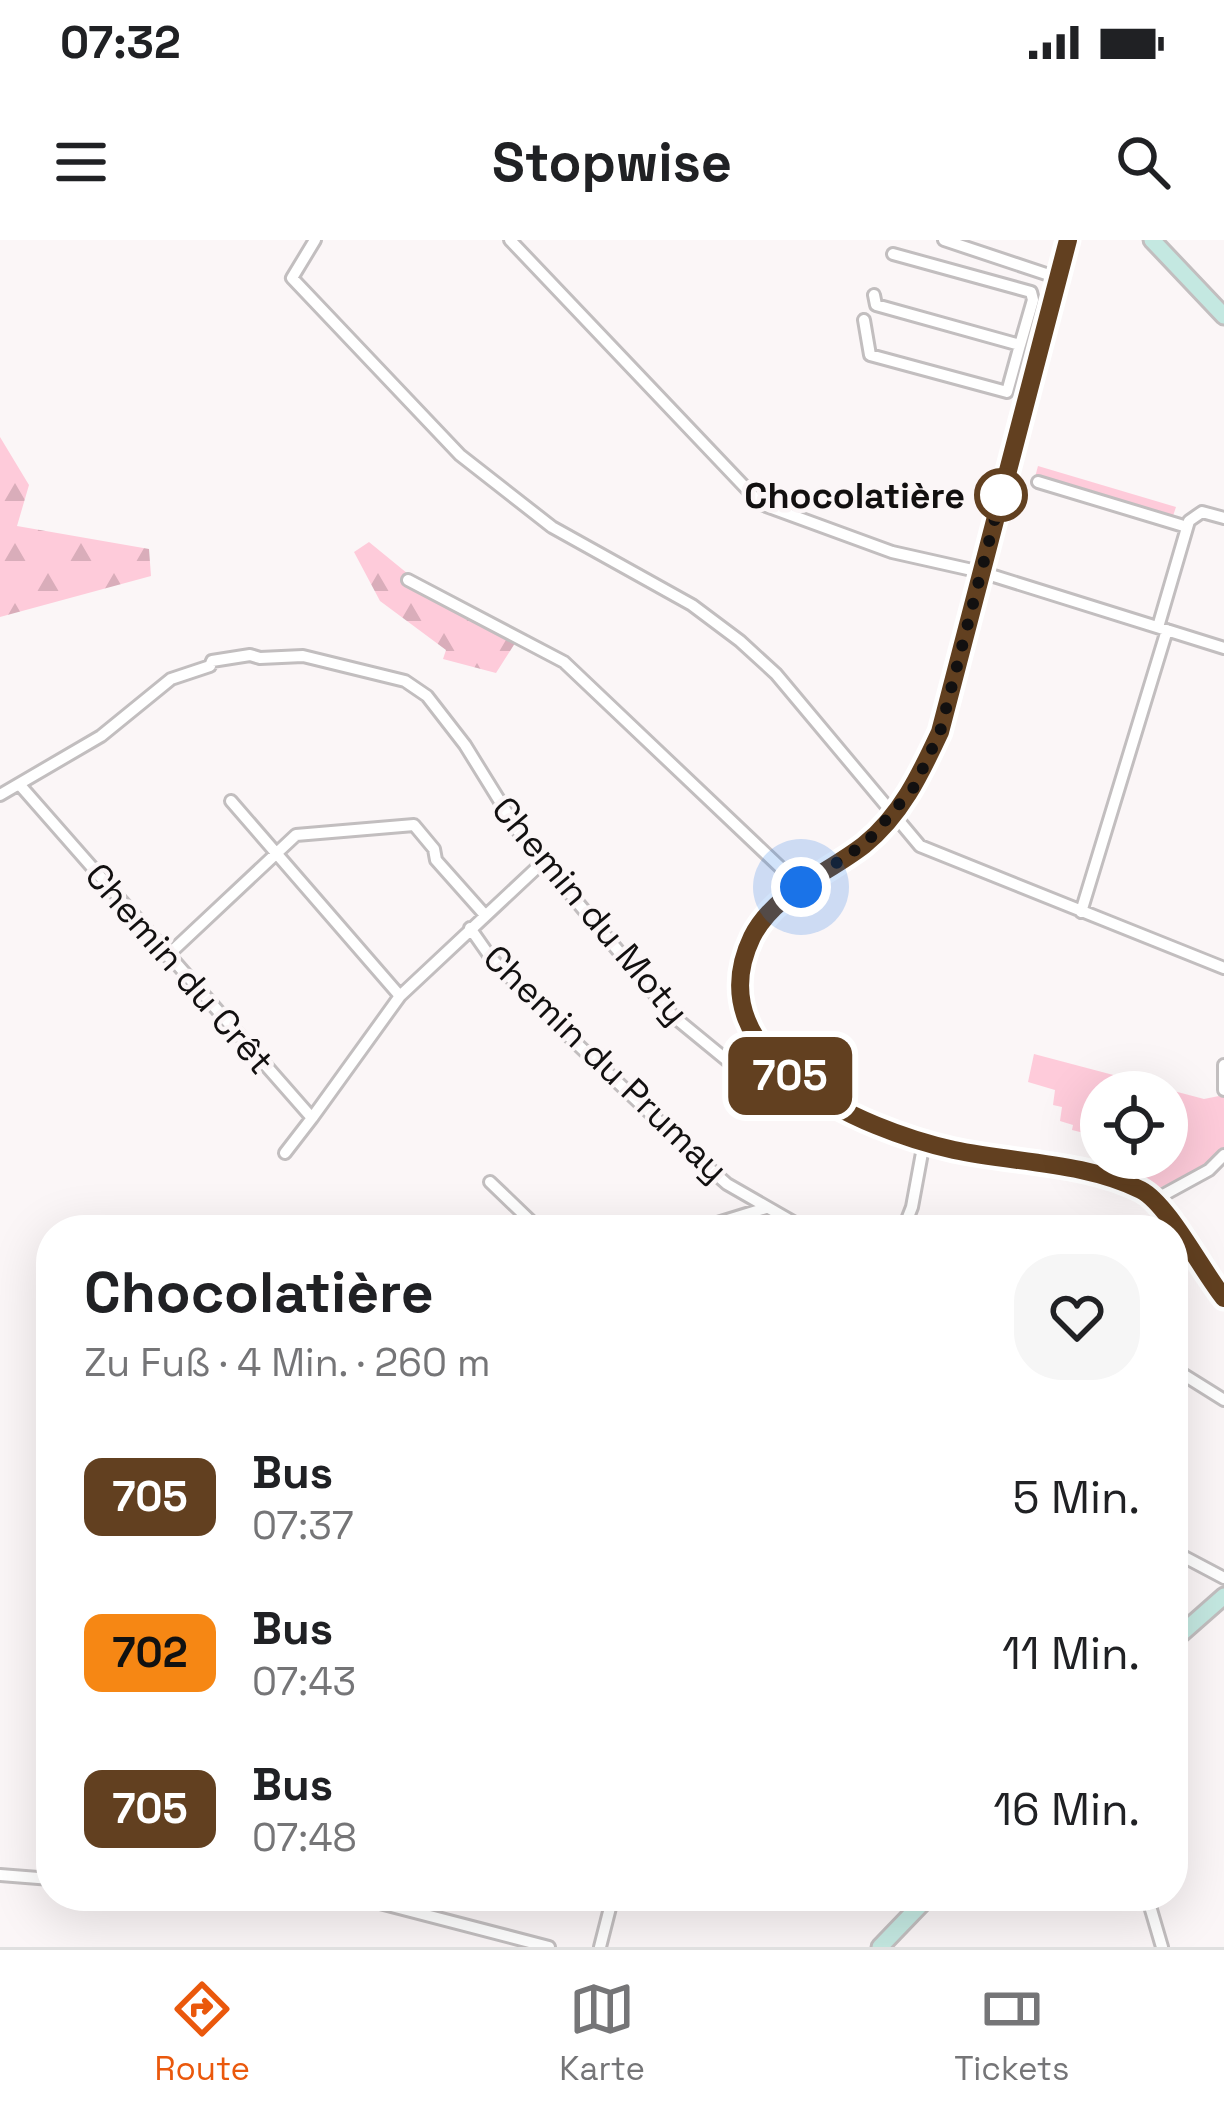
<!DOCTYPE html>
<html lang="de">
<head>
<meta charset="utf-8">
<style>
  body { margin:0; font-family:"Space Grotesk",sans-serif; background:#f6f6f6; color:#202124; height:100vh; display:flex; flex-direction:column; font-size:45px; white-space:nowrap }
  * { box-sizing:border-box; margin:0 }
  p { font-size:39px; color:#757577 }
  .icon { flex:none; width:66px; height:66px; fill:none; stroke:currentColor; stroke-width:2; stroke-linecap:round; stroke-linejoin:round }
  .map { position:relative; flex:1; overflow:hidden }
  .details { position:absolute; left:36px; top:975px; width:1152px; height:696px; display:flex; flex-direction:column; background:#fff; border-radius:48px; box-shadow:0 12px 48px #0002 }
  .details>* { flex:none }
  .badge { padding:0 24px; border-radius:18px; font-size:42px; line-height:78px }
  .tools { position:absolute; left:1080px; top:831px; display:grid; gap:24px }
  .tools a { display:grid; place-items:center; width:108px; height:108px; border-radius:50%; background:#fff; box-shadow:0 12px 48px #0002; font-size:60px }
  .you { position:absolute; width:60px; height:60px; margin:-30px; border:9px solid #fff; border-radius:50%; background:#1a73e8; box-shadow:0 0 0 18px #1a73e833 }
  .map>.badge { position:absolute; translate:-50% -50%; box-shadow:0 0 0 6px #fff }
  .round { display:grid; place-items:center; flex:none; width:126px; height:126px; border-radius:48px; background:#f6f6f6 }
  .headline { display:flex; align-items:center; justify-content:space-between; height:204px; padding:0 48px }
  h1 { font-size:57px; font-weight:800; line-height:90px }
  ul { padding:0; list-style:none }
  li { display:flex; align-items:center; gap:36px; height:156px; padding:0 48px }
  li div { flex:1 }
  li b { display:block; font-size:45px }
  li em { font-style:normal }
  li .badge { min-width:132px; font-weight:700; text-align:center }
  .status { display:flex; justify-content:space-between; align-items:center; height:84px; padding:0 60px; background:#fff; direction:ltr }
  .status svg { height:33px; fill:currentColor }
  header { display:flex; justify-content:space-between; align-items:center; height:156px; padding:0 48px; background:#fff; font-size:54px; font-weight:800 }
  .dock { display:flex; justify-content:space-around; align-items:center; height:168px; border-top:3px solid #e0e0e0; background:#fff; font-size:33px; color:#757577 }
  .dock a { display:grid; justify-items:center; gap:6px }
  .dock .active { color:#ea580c }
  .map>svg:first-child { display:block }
  .forest { fill:url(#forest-firs) }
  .garden { fill:#fecbda; fill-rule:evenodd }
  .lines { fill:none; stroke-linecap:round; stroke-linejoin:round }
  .street-casing { stroke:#c2bebf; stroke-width:16 }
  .secondary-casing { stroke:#c2bebf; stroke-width:21 }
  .street { stroke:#fff; stroke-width:10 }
  .secondary { stroke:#c4e8e1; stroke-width:15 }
  .line-casing { stroke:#fff; stroke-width:27 }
  .line { stroke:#624020; stroke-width:18 }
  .walk { stroke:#121010; stroke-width:12; stroke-dasharray:0 21.6 }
  .stop-dot { fill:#fff; stroke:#624020; stroke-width:6 }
  .labels { text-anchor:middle; stroke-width:9; stroke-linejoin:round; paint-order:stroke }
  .stop-label { font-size:36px; font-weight:bold; fill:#121010; stroke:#fbf6f7; text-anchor:end }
  .street-label { font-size:36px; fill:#121010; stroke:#fbf6f7 }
</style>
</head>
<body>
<div class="status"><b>07:32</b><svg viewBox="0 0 49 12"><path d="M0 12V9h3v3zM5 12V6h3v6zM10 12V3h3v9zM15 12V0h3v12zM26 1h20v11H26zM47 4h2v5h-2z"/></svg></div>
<header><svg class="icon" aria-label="menu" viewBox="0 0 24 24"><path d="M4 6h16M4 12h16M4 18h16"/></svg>Stopwise<svg class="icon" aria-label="search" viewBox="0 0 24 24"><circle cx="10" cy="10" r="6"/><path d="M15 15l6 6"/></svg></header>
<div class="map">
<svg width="1224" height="1707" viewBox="0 0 1224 1707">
  <defs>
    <pattern id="forest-firs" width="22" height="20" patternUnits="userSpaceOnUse" patternTransform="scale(3)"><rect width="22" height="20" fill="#fecbda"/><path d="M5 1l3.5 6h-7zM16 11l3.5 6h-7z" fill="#d9adba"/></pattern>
  </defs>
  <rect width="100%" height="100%" fill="#fbf6f7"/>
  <path class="forest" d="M 0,197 L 29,245 L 17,286 L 149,309 L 151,336 L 0,377 Z
    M 369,302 L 424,347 L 517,400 L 496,433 L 443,419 L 446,410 L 380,361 L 354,312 Z"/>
  <path class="garden" d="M 1038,226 L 1176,267 L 1171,282 L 1034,241 Z
    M 1034,814 L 1204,859 L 1224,855 L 1224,909 L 1206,926 L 1155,950 L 1109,933 L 1110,925 L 1094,921 L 1100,897 L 1072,890 L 1073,885 L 1060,881 L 1062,867 L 1053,865 L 1055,850 L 1028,842 ZM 1101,852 L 1167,852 L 1167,918 L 1101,918 Z"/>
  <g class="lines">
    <g class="street-casing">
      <path id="street" d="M 315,0 L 292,38 L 460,215 L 552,287 L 692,365 L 740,401 L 776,434 L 920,606 L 1224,728
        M 510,0 L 761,264 L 892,312 L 981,332 L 1224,408
        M 944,0 L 1058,38
        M 1068,0 L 940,492 C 913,548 886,591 834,627 C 808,644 780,658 762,683 C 743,708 737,740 744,770 C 762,845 887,897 957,910 C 1018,922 1087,924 1145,952 L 1156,959 L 1224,1058
        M 874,55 L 876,65 L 1020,105 L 1033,60 L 1031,52 L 893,14
        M 864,80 L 870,115 L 1007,152 L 1020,105
        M 1038,242 L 1187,287
        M 408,340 L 564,422 L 801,647
        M 1158,387 L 1189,281 L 1202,272 L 1224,278
        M 19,544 L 312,878 L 285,913
        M 0,555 L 101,496 L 171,439 L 210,426 L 212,421 L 250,415 L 260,418 L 303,416 L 405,441 L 427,456 L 465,505 L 520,594 L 673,776 L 785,868 L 803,872 L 819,858
        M 231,561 L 400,756
        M 1081,672 L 1167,390
        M 470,688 L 491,718 L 558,786 L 701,921 L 727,944 L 807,990
        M 167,716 L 296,595 L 414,585 L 434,609 L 436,620 L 484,674
        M 1224,825 L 1224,850
        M 312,878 L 400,756 L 543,622
        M 490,942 L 540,990
        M 1156,959 L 1209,930 L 1224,915
        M 695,990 L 766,968
        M 903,990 L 912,967 L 924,902
        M 1173,1128 L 1224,1160
        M 1173,1311 L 1224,1338
        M 0,1635 L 51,1639
        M 288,1656 L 376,1662 L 549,1707
        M 1147,1656 L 1162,1707
        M 600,1707 L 613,1656"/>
    </g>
    <g class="secondary-casing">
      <path id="secondary" d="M 1152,0 L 1224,76
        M 1173,1401 L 1224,1356
        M 880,1707 L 929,1656"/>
    </g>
    <use href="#street" class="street"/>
    <use href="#secondary" class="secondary"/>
  </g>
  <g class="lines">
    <g class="line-casing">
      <path id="line" d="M 1068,0 L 940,492 C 920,535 901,575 864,605 C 827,634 774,653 752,697 C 694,818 863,890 954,910 C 1015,923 1085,922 1141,950 C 1168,964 1202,1031 1224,1058"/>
    </g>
    <use href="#line" class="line"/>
    <path class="walk" d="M 801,647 L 867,602 L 914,547 L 940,492 L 1001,255"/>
  </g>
  <circle class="stop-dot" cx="1001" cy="255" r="24"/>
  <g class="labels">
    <g class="stop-label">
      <text x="965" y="268">Chocolatière</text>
    </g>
    <g class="street-label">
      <text transform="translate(591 670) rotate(50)" y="13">Chemin du Moty</text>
      <text transform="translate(180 728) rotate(49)" y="13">Chemin du Crêt</text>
      <text transform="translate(606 823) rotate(44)" y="13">Chemin du Prumay</text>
    </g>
  </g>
</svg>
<div class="tools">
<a><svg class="icon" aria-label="locate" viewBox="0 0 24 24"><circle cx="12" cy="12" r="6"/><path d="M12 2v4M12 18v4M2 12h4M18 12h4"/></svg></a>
</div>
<div class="you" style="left:801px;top:647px"></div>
<b class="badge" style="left:790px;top:836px;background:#624020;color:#fff">705</b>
<section class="details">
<div class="headline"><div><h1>Chocolatière</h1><p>Zu Fuß · 4 Min. · 260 m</p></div><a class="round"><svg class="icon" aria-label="heart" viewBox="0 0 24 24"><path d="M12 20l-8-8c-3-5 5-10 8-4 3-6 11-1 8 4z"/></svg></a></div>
<ul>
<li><span class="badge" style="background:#624020;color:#fff">705</span><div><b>Bus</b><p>07:37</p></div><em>5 Min.</em></li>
<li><span class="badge" style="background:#f68714;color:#111">702</span><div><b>Bus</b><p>07:43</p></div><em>11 Min.</em></li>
<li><span class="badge" style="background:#624020;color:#fff">705</span><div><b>Bus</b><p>07:48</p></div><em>16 Min.</em></li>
</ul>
</section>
</div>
<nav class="dock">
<a class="active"><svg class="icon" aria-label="directions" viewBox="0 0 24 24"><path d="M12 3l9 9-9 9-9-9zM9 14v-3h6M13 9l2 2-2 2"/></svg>Route</a>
<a><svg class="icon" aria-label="map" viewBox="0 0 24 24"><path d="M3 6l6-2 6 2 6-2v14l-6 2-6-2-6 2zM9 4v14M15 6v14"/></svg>Karte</a>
<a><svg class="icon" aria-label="tickets" viewBox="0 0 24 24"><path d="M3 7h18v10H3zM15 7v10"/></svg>Tickets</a>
</nav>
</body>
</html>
